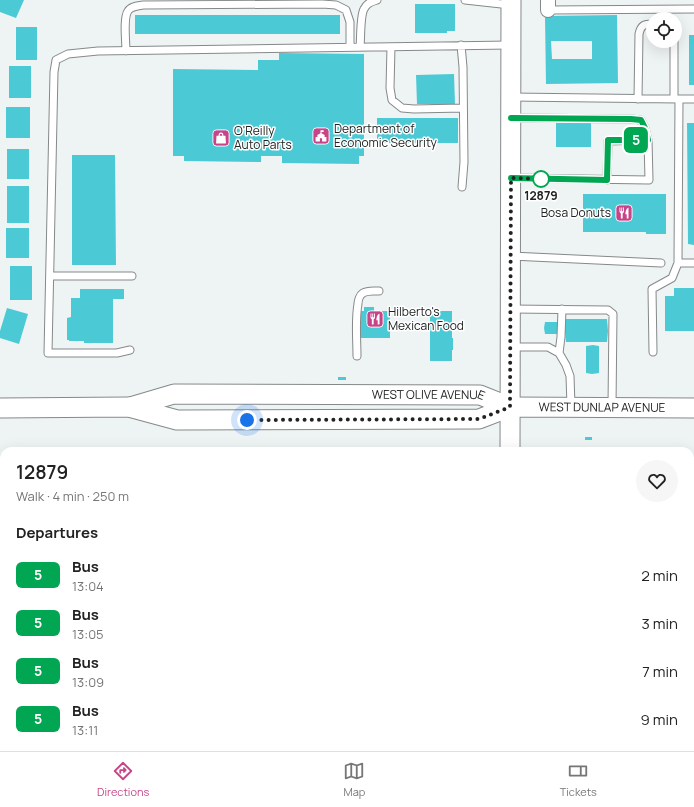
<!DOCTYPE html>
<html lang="en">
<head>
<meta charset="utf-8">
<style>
  body { margin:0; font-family:Manrope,sans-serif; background:#f6f6f6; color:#222; height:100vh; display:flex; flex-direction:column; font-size:15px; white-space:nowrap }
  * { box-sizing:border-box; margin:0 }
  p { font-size:13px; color:#767676 }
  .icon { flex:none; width:22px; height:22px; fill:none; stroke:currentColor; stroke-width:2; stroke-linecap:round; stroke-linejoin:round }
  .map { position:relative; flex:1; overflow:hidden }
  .sheet { position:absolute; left:0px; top:447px; width:694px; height:304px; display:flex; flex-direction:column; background:#fff; border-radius:12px 12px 0 0; box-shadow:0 4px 16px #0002 }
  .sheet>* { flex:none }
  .badge { padding:0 8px; border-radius:6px; font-size:14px; line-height:26px }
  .fabs { position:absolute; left:646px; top:12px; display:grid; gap:8px }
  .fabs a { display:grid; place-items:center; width:36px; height:36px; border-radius:50%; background:#fff; box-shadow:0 4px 16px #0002; font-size:20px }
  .you { position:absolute; width:20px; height:20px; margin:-10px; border:3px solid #fff; border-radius:50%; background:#1a73e8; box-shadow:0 0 0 6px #1a73e833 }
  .map>.badge { position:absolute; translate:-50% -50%; box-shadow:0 0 0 2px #fff }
  h2 { padding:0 16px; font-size:15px; line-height:36px }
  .round { display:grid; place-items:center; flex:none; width:42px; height:42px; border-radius:21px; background:#f6f6f6 }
  .head { display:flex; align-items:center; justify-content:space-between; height:68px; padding:0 16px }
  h1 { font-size:19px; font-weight:600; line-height:30px }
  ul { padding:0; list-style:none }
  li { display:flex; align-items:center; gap:12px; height:48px; padding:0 16px }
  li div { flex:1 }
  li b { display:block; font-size:15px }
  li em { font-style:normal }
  li .badge { min-width:44px; font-weight:700; text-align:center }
  .tabs { display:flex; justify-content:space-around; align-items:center; height:56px; border-top:1px solid #e0e0e0; background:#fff; font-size:11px; color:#767676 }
  .tabs a { display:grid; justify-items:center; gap:2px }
  .tabs .current { color:#c84488 }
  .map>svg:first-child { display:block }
  .building { fill:#4bcad6; fill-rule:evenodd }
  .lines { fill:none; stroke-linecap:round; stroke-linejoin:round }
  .service-casing { stroke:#85898a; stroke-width:9 }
  .minor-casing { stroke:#85898a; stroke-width:16 }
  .secondary-casing { stroke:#85898a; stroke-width:21 }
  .service { stroke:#fff; stroke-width:7 }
  .minor { stroke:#fff; stroke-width:14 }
  .secondary { stroke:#fff; stroke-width:19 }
  .line-casing { stroke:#fff; stroke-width:9 }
  .line { stroke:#00a651; stroke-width:6 }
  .walk { stroke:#212323; stroke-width:4; stroke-dasharray:0 7.2 }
  .stop-dot { fill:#fff; stroke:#00a651; stroke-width:2 }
  .labels { text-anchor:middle; stroke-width:3; stroke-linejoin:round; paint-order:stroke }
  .poi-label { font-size:12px; fill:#212323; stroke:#fff; text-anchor:start }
  .stop-label { font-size:12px; font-weight:bold; fill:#212323; stroke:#fff }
  .street-label { font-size:12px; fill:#212323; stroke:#fff }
</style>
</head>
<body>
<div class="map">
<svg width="694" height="751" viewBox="0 0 694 751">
  <rect width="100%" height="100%" fill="#eef3f4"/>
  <path class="building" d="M 0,0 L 24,0 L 16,18 L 0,12 Z
    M 415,4 L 455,4 L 455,31 L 447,31 L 447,33 L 415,33 Z
    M 135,15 L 340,15 L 340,34 L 135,34 Z
    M 617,15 L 618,83 L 546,84 L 545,16 ZM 551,41 L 592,41 L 592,59 L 552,59 Z
    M 16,27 L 37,27 L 37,60 L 16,60 Z
    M 689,35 L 694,35 L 694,85 L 689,85 Z
    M 279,53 L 364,54 L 364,156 L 359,156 L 359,164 L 282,163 L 282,156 L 261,156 L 261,162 L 184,161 L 184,156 L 173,156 L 173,69 L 258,70 L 258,60 L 279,60 Z
    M 9,66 L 31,66 L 31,98 L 9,98 Z
    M 454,74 L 455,104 L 440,104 L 440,107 L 431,107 L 431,104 L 417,104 L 416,75 Z
    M 6,107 L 30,107 L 30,138 L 6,138 Z
    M 377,118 L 458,118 L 458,143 L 377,143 Z
    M 556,122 L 591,122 L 591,147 L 556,147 Z
    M 687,123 L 694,123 L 694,245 L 688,244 Z
    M 7,149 L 29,149 L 29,179 L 7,179 Z
    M 72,155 L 115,155 L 116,265 L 72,265 Z
    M 7,186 L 29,186 L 29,223 L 7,223 Z
    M 583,194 L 666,194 L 666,234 L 646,234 L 646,232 L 583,232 Z
    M 6,228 L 29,228 L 29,258 L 6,258 Z
    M 10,266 L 32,266 L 32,300 L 10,300 Z
    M 674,288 L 694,288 L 694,331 L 665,331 L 665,296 L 674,296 Z
    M 80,289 L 124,289 L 124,299 L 113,299 L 113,343 L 84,343 L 84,341 L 69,341 L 69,340 L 67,340 L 67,318 L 71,317 L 71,298 L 80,298 Z
    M 364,307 L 374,307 L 374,311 L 390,311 L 390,338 L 361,338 L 360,333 L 359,333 L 359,327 L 361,327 L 361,311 L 364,311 Z
    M 7,308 L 28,314 L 19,344 L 0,338 L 0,331 Z
    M 430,311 L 452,311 L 452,338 L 453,338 L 453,350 L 452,350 L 452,361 L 430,361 Z
    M 566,319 L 607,319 L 608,331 L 607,342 L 566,342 L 565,331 Z
    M 545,322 L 558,322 L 558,334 L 545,334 L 544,328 Z
    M 593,345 L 599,346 L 599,373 L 592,374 L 586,373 L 586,346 Z
    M 338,377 L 346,377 L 346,380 L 338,380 Z
    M 585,437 L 592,437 L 592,440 L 585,440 Z
    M 690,470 L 694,470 L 694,503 L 690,503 Z
    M 690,538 L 694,538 L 694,549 L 690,549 Z
    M 690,572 L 694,572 L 694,672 L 690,672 Z
    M 0,638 L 4,638 L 4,747 L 132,747 L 132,751 L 0,751 Z
    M 690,689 L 694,689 L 694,707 L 690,707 Z
    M 209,747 L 310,747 L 310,751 L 209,751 Z"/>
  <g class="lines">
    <g class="service-casing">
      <path id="service" d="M 465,0 L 511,5
        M 548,10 L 694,9
        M 461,45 L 463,67 L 464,162 L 462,187
        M 360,47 C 361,38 360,16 364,9 C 367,3 371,2 377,0
        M 391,47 L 390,88 L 392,100 L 402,108 L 414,109 L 463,108
        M 126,51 C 126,42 123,18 128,11 C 131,6 138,6 143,5 L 322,4 L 336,5 L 346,10 L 350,22 L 350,47
        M 511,97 L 679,99 L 678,263
        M 638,99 L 639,34 C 641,25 644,24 653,24
        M 674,99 L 674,41
        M 679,99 L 694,99
        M 511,118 L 631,119 L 641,120 L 645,128 L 648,140
        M 511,178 L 649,180 L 648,140 L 608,141 L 607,180
        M 511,256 L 661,263
        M 50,276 L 132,276
        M 511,309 L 608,310 L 613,314 L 612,406
        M 511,347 L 548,347 L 559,353 L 566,365 L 570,376 L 571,406
        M 130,350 L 117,353 L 48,353 L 54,72 L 56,60 L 68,54 L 98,51 L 510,45
        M 653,352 L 652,289 L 672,278 L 678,263 L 694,263
        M 559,353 L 561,337 L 562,309
        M 357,356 C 357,340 355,320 358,304 C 358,300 360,295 363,293 C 368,290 374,291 379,291
        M 512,748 L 694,748"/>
    </g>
    <g class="minor-casing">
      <path id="minor" d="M 548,0 L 548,10"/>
    </g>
    <g class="secondary-casing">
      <g id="secondary">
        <path id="s1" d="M 130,407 L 174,394 L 480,395 L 510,407"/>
        <path id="s2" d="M 0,408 L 129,407 L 177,420 L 479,419 L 510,407 L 694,408"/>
        <path d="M 510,451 L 511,0"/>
        <path d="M 511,747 L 511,751"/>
      </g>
    </g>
    <use href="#service" class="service"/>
    <use href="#minor" class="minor"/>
    <use href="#secondary" class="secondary"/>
  </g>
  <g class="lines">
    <g class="line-casing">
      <path id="line" d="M 511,178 L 607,180 L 608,140 L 648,140 L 645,128 L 641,120 L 631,119 L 511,118"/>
    </g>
    <use href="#line" class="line"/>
    <path class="walk" d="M 247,420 L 479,419 L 510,407 L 511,178 L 541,179"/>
  </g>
  <defs>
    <g id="civic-square" transform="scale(0.9)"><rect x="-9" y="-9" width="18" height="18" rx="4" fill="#c84488" stroke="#fff"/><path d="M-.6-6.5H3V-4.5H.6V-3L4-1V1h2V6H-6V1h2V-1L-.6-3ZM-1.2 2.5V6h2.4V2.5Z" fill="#fff"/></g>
    <g id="shop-square" transform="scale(0.9)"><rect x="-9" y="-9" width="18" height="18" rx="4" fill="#c84488" stroke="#fff"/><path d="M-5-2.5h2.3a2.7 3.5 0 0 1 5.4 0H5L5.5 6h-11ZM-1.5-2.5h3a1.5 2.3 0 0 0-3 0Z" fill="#fff"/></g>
    <g id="restaurant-square" transform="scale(0.9)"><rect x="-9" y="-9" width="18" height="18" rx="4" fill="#c84488" stroke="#fff"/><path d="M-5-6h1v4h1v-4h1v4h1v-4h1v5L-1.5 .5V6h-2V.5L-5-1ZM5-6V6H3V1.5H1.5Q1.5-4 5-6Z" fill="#fff"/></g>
  </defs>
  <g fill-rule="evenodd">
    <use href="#civic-square" x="321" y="136"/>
    <use href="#shop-square" x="221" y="138"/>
    <use href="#restaurant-square" x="624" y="213"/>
    <use href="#restaurant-square" x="375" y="319"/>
  </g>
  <circle class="stop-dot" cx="541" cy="179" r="8"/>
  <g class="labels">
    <g class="poi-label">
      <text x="334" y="133">Department of<tspan x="334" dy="14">Economic Security</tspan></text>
      <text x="234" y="135">O'Reilly<tspan x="234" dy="14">Auto Parts</tspan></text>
      <text x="611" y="217" text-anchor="end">Bosa Donuts</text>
      <text x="388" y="316">Hilberto's<tspan x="388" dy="14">Mexican Food</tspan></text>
    </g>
    <g class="stop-label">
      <text x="541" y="200">12879</text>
    </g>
    <g class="street-label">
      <text dy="4" stroke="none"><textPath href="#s1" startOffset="300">WEST OLIVE AVENUE</textPath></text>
      <text dy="4" stroke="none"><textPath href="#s2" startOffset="606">WEST DUNLAP AVENUE</textPath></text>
    </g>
  </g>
</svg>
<div class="fabs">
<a><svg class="icon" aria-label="locate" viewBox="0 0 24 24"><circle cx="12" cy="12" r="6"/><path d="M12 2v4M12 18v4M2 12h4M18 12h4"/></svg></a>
</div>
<div class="you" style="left:247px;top:420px"></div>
<b class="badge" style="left:636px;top:140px;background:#00a651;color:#fff">5</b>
<section class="sheet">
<div class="head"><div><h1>12879</h1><p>Walk · 4 min · 250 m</p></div><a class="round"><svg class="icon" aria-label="heart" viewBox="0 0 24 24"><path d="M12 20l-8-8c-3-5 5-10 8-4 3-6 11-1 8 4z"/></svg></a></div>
<h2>Departures</h2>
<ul>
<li><span class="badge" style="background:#00a651;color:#fff">5</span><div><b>Bus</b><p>13:04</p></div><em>2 min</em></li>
<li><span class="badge" style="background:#00a651;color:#fff">5</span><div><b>Bus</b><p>13:05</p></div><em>3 min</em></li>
<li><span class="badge" style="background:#00a651;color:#fff">5</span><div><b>Bus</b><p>13:09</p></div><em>7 min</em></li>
<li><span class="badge" style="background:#00a651;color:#fff">5</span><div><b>Bus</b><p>13:11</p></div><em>9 min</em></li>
</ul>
</section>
</div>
<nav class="tabs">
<a class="current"><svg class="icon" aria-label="directions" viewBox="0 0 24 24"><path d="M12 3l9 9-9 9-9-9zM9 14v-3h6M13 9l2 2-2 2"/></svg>Directions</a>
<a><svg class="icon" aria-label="map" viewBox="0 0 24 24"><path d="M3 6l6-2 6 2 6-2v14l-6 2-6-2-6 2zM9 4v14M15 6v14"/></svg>Map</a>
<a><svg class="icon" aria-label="tickets" viewBox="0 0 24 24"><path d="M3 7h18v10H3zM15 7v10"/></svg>Tickets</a>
</nav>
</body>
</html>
